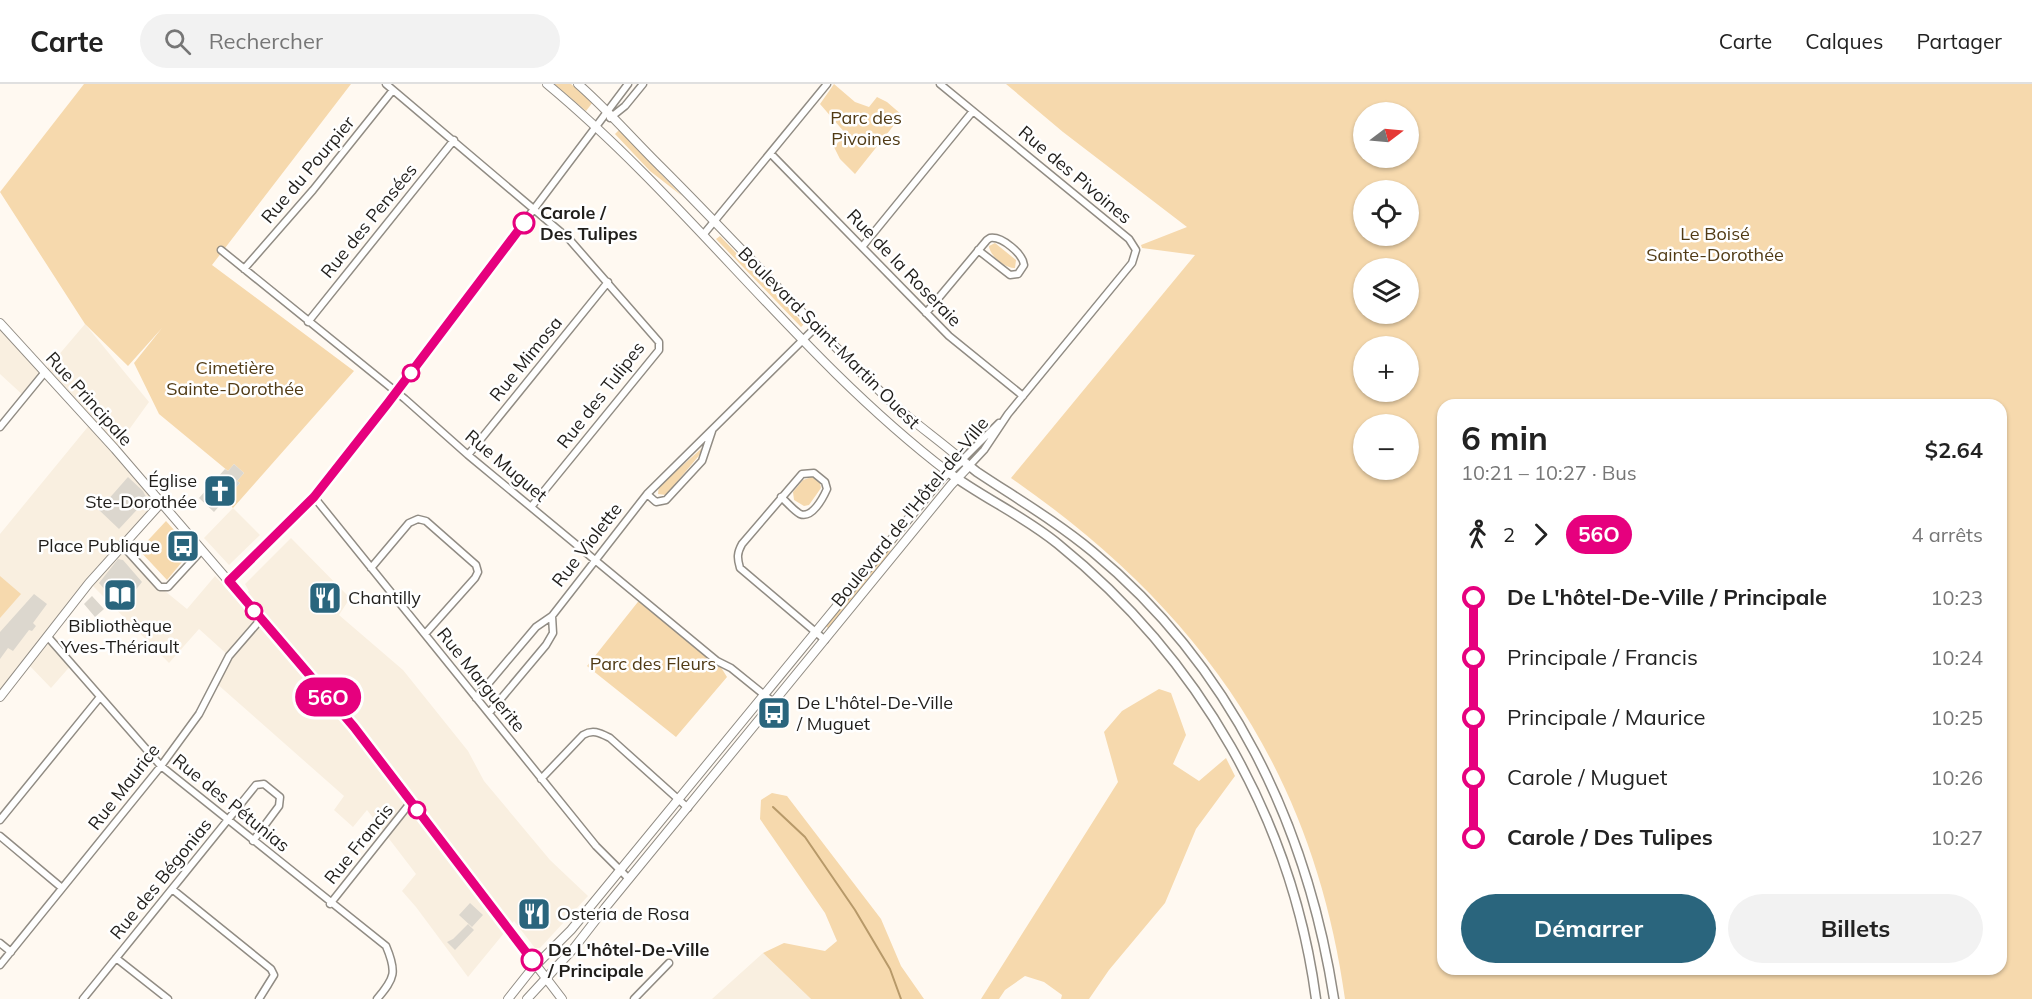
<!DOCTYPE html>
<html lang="fr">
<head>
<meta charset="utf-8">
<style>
  body { margin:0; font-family:Mulish,sans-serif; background:#f2f2f2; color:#222; height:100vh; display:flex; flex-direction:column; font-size:22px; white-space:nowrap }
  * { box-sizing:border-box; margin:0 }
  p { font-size:20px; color:#767676 }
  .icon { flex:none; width:33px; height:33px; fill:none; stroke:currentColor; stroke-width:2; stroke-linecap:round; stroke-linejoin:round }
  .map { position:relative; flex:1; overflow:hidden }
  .drawer { position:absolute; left:1437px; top:315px; width:570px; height:576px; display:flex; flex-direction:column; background:#fff; border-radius:18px; box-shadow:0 2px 4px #0004 }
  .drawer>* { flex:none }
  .badge { padding:0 12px; border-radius:20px; font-size:21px; line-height:39px }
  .needle { width:39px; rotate:74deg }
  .tools { position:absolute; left:1353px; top:18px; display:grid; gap:12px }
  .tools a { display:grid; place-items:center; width:66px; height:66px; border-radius:50%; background:#fff; box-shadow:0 2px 4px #0004; font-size:30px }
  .map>.badge { position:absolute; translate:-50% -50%; box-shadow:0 0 0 3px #fff }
  .legs { display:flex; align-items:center; gap:9px; height:66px; padding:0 24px; font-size:20px }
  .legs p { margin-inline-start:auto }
  .headline { display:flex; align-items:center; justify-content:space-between; height:102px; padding:0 24px }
  h1 { font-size:33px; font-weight:700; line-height:45px }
  .cta { display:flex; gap:12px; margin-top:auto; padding:12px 24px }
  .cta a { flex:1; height:69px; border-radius:36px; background:#2a657d; color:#fff; font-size:24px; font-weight:700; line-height:69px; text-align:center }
  .cta a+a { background:#f2f2f2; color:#222 }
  ul { padding:0 24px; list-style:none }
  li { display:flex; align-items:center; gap:21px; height:60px; font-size:22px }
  li i { display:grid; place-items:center; width:9px; height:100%; margin:0 8px; background:currentColor }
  li i::after { content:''; width:15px; height:15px; margin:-8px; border:4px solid; border-radius:50%; background:#fff }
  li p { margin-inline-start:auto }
  li:first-child i { background:linear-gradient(#0000 50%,currentColor 0) }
  li:last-child i { background:linear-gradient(currentColor 50%,#0000 0) }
  header { display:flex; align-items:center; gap:36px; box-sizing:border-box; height:84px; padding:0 30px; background:#fff; border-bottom:2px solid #e0e0e0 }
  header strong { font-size:28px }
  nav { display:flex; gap:33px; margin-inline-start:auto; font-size:21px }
  .search { width:420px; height:54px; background:#f2f2f2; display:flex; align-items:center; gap:15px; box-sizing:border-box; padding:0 21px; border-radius:33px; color:#767676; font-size:22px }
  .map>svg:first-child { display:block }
  .built { fill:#f9efe0 }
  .green { fill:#f6d9ad; fill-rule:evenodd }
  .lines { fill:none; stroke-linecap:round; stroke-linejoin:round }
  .stream { stroke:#b79969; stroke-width:2 }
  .building { fill:#dcd7ce }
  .minor-casing { stroke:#918c84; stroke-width:9 }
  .tertiary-casing { stroke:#918c84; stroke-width:10 }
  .secondary-casing { stroke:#918c84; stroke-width:11 }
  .minor { stroke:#fff; stroke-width:6 }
  .tertiary { stroke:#fff; stroke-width:8 }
  .secondary { stroke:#fff; stroke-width:8 }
  .line-1-casing { stroke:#fff; stroke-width:14 }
  .line-1 { stroke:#e6007e; stroke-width:9 }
  .stop-1-dot { fill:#fff; stroke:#e6007e; stroke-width:3 }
  .labels { text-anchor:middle; stroke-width:5; stroke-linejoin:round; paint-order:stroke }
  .park-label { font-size:18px; fill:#513b15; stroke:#fff }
  .street-label { font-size:18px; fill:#201e1b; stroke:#fff }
  .stop-label { font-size:18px; font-weight:bold; fill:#201e1b; stroke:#fff; text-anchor:start }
  .poi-label { font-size:18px; fill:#201e1b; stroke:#fff; text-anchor:start }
</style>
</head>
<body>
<header>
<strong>Carte</strong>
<div class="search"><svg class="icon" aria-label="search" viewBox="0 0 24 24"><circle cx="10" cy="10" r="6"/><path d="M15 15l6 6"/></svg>Rechercher</div>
<nav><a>Carte</a><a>Calques</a><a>Partager</a></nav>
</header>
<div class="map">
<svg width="2032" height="915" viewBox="0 0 2032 915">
  <rect width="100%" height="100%" fill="#fff9f1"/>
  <path class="built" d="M 0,239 L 45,287 L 85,240 L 149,318 L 115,365 L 161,419 L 122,461 L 160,503 L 187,525 L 215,492 L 237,516 L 249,507 L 245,500 L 291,454 L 350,514 L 339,531 L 403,586 L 468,667 L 484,697 L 550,776 L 588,812 L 540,864 L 535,864 L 514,837 L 468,893 L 416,823 L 402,807 L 416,790 L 367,726 L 353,743 L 334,726 L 344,712 L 216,599 L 229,572 L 199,545 L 169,579 L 93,502 L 67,528 L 0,611 L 0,450 L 91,339 L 45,288 L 25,313 L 0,290 Z
    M 233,424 L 260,451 L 229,481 L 204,454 Z
    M 48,553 L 73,579 L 51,604 L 28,580 Z
    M 763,869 L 811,915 L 712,915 Z"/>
  <path class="green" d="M 84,0 L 351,0 L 212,181 L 354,287 L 233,424 L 225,416 L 240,399 L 237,397 L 244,389 L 234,380 L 228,387 L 159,330 L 134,279 L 162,244 L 128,282 L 85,240 L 0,108 Z
    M 554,0 L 571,0 L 593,18 L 586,27 Z
    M 834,0 L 855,18 L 869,23 L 877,13 L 887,18 L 902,31 L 855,90 L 840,75 L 834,63 L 846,50 L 820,20 Z
    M 1006,0 L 2032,0 L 2032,915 L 1345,915 C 1313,685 1199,524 1011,394 L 1195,171 L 1142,164 L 1141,161 L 1187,143 L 1063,48 ZM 1364,28 L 1408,28 L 1408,74 L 1364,74 ZM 1364,106 L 1408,106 L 1408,152 L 1364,152 ZM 1364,184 L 1408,184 L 1408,230 L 1364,230 ZM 1364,262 L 1408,262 L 1408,308 L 1364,308 ZM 1443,321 L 2001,321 L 2001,885 L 1443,885 ZM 1364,340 L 1408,340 L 1408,386 L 1364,386 Z
    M 619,46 L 682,112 L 650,87 L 615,50 Z
    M 720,152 L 804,240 L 801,243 L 716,155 Z
    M 995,159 L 1016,176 L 1015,184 C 1006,185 989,171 989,162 Z
    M 701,365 L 702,368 L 666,411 L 658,410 L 659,402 Z
    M 812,393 L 820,399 L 821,404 L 809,421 L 804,422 L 794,416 L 793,408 L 803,396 Z
    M 166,437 L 192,466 L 167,496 L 139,466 Z
    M 903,447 L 879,485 L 829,545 L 826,542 Z
    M 0,492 L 21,510 L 0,534 Z
    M 641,514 L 717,577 L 727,593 L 676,653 L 587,582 Z
    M 1159,605 L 1171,609 L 1186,651 L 1173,680 L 1199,697 L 1226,674 L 1235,692 L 1196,745 L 1165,819 L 1109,886 L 1089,915 L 1061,915 L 1062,911 L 1044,898 L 1025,892 L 1005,906 L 999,915 L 981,915 L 1118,698 L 1104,648 L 1122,627 Z
    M 772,709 L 787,712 L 881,835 L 901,882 L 924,915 L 811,915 L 763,869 L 784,859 L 825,867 L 837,857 L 825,829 L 760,735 L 761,716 Z"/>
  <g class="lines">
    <path class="stream" d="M 773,723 L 805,753 L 855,826 L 890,885 L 901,915"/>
  </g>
  <path class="building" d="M 234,380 L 244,389 L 237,397 L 240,399 L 214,428 L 199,414 L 225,385 L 228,387 Z
    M 128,393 L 143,407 L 147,415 L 119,445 L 99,426 Z
    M 118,475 L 123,476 L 142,498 L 121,524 L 99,499 Z
    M 34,510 L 47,520 L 33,539 L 36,542 L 32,547 L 29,546 L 13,567 L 8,564 L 0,575 L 0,548 Z
    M 92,512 L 104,525 L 95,533 L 84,520 Z
    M 470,819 L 483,831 L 472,843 L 459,831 Z
    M 468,840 L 474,846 L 455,866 L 447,858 L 453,855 Z"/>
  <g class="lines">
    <g class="minor-casing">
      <path id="minor" d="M 386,0 L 569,155 L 659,258 L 659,266 L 531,423
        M 940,0 L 1129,155 L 1136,166 L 1132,179 L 1008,330 L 984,366 L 969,382
        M 610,34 L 625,22 L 643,0
        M 771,70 L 949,252 L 1023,312
        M 703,151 L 827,0
        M 862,163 L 973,27
        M 221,166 L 405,315 L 468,371 L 717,577 L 731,584 L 773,618
        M 244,185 L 313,106 L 393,6
        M 926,229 L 987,156 L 990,154 C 1002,152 1023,170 1024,181 L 1018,190 L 1010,191 L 978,166
        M 308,238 L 454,56
        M 0,343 L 45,288
        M 468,371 L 608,198
        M 962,376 L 999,339
        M 647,410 L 656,418 L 666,416 L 702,377 L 712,347
        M 314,413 L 596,762 L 629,795
        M 781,413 C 787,418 793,426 800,430 C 812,435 823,414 827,405 L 825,398 L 814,389 L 802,390 L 742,460 C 737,469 737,474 740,484 L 825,556
        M 122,461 L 160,503 L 168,503 L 202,466
        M 371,484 L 409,439 L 418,435 L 426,437 L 476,481 L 478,488 L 475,494 L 425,550
        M 229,497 L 314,413 L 388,319 L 628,0
        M 48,553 L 161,682 L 386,862 C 397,888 395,894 377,915
        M 476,614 L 536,543 L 552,532 L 647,410 L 817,242
        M 489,629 L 546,561 L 553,549 L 552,532
        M 541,695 L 583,651 C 593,645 600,649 610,654 L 688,724
        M 0,736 L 100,613
        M 0,752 L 62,804
        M 172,805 L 271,885 L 274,891 L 259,915
        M 330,820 L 411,718
        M 0,859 L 11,868
        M 116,874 L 168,915
        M 0,881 L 161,682 L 199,630 L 229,572 L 261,535
        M 83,915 L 256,701 L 264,700 L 280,713 L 279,722 L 253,757
        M 634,915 L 669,879"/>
    </g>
    <g class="tertiary-casing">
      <path id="tertiary" d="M 547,0 C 690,119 800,275 948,388
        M 0,239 L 115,365 L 354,643 L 562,915
        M 0,613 L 89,499 L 161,419
        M 508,915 L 531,886 L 571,846 L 942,394 L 962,376 C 938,355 911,337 888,315 C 811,241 740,162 665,87 C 635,58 609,27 578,0
        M 527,915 L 574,864 L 605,824 L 951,401 L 969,382"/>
    </g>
    <g class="secondary-casing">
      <path id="secondary" d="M 962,376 L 977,388 C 1016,414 1057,438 1093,468 C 1231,582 1307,741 1334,915
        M 948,388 C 983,414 1024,432 1058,460 C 1199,574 1292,735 1316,915"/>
    </g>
    <use href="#minor" class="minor"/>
    <use href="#tertiary" class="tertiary"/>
    <use href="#secondary" class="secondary"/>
  </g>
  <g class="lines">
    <g class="line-1-casing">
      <path id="line-1" d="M 524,139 L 388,319 L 314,413 L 229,497 L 354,643 L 532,876"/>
    </g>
    <use href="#line-1" class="line-1"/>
  </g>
  <defs>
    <g id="church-square" transform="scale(1.725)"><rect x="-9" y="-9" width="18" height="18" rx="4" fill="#2a657d" stroke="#fff"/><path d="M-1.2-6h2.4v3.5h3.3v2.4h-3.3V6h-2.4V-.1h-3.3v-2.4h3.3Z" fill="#fff"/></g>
    <g id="bus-square" transform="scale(1.725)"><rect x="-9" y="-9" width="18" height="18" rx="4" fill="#2a657d" stroke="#fff"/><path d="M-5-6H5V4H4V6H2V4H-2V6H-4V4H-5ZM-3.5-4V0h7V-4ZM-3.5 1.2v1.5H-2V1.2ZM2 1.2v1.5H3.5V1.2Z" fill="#fff"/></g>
    <g id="library-square" transform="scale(1.725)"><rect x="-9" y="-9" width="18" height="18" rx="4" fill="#2a657d" stroke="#fff"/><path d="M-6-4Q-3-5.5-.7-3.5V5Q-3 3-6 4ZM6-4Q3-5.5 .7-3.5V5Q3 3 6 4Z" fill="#fff"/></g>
    <g id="restaurant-square" transform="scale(1.725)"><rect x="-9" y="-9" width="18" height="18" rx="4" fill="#2a657d" stroke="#fff"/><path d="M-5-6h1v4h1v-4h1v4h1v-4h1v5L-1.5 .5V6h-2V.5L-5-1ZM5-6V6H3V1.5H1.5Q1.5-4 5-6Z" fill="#fff"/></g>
  </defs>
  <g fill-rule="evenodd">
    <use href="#church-square" x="220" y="407"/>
    <use href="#bus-square" x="183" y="462"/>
    <use href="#library-square" x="120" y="511"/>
    <use href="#restaurant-square" x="325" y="514"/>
    <use href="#bus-square" x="774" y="629"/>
    <use href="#restaurant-square" x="534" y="830"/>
  </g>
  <g class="stop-1-dot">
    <circle cx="524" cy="139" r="10"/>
    <circle cx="411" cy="289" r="8"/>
    <circle cx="254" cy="527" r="8"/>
    <circle cx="417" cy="726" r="8"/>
    <circle cx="532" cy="876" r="10"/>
  </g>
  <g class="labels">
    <g class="park-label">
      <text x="866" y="40">Parc des<tspan x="866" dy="21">Pivoines</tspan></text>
      <text x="1715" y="156">Le Boisé<tspan x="1715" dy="21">Sainte-Dorothée</tspan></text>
      <text x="235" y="290">Cimetière<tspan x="235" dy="21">Sainte-Dorothée</tspan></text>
      <text x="653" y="586">Parc des Fleurs</text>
    </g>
    <g class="street-label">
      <text transform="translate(308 86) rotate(-50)" y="6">Rue du Pourpier</text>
      <text transform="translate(1075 91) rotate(40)" y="6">Rue des Pivoines</text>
      <text transform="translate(369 137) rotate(-51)" y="6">Rue des Pensées</text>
      <text transform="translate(904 184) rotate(46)" y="6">Rue de la Roseraie</text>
      <text transform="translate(829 254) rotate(45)" y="6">Boulevard Saint-Martin Ouest</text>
      <text transform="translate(526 275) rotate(-51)" y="6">Rue Mimosa</text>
      <text transform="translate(601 311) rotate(-52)" y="6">Rue des Tulipes</text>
      <text transform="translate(89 315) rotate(48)" y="6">Rue Principale</text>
      <text transform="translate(506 382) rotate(40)" y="6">Rue Muguet</text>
      <text transform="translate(910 428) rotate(-51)" y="6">Boulevard de l'Hôtel-de-Ville</text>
      <text transform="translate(587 461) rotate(-52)" y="6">Rue Violette</text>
      <text transform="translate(481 596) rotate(51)" y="6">Rue Marguerite</text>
      <text transform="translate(124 703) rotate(-52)" y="6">Rue Maurice</text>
      <text transform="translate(231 719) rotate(39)" y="6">Rue des Pétunias</text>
      <text transform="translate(359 760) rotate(-51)" y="6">Rue Francis</text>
      <text transform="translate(161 795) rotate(-51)" y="6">Rue des Bégonias</text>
    </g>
    <g class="stop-label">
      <text x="540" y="135">Carole /<tspan x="540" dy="21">Des Tulipes</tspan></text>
      <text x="548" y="872">De L'hôtel-De-Ville<tspan x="548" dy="21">/ Principale</tspan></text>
    </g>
    <g class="poi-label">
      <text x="197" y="403" text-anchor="end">Église<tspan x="197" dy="21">Ste-Dorothée</tspan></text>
      <text x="160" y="468" text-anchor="end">Place Publique</text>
      <text x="348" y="520">Chantilly</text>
      <text x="120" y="548" text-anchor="middle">Bibliothèque<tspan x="120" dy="21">Yves-Thériault</tspan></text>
      <text x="797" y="625">De L'hôtel-De-Ville<tspan x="797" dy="21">/ Muguet</tspan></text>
      <text x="557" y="836">Osteria de Rosa</text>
    </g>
  </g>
</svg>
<div class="tools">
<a><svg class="needle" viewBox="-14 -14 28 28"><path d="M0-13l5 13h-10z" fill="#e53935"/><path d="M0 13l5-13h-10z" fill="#767676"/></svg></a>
<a><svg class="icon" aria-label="locate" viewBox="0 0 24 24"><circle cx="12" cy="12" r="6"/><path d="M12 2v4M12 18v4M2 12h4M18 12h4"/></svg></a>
<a><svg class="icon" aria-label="layers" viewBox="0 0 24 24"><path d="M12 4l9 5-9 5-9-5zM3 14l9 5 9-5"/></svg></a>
<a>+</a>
<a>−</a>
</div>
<b class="badge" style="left:328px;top:613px;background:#e6007e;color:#fff">56O</b>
<section class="drawer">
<div class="headline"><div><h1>6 min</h1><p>10:21 – 10:27 · Bus</p></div><b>$2.64</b></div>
<div class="legs"><svg class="icon" aria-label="walk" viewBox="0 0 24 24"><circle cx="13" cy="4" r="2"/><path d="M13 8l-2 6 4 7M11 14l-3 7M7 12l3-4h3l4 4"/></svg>2<svg class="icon" aria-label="forward" viewBox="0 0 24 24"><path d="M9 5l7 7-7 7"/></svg><b class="badge" style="background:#e6007e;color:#fff">56O</b><p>4 arrêts</p></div>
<ul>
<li><i style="color:#e6007e"></i><b>De L'hôtel-De-Ville / Principale</b><p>10:23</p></li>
<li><i style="color:#e6007e"></i><span>Principale / Francis</span><p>10:24</p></li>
<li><i style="color:#e6007e"></i><span>Principale / Maurice</span><p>10:25</p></li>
<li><i style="color:#e6007e"></i><span>Carole / Muguet</span><p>10:26</p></li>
<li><i style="color:#e6007e"></i><b>Carole / Des Tulipes</b><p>10:27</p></li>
</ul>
<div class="cta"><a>Démarrer</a><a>Billets</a></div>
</section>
</div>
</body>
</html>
